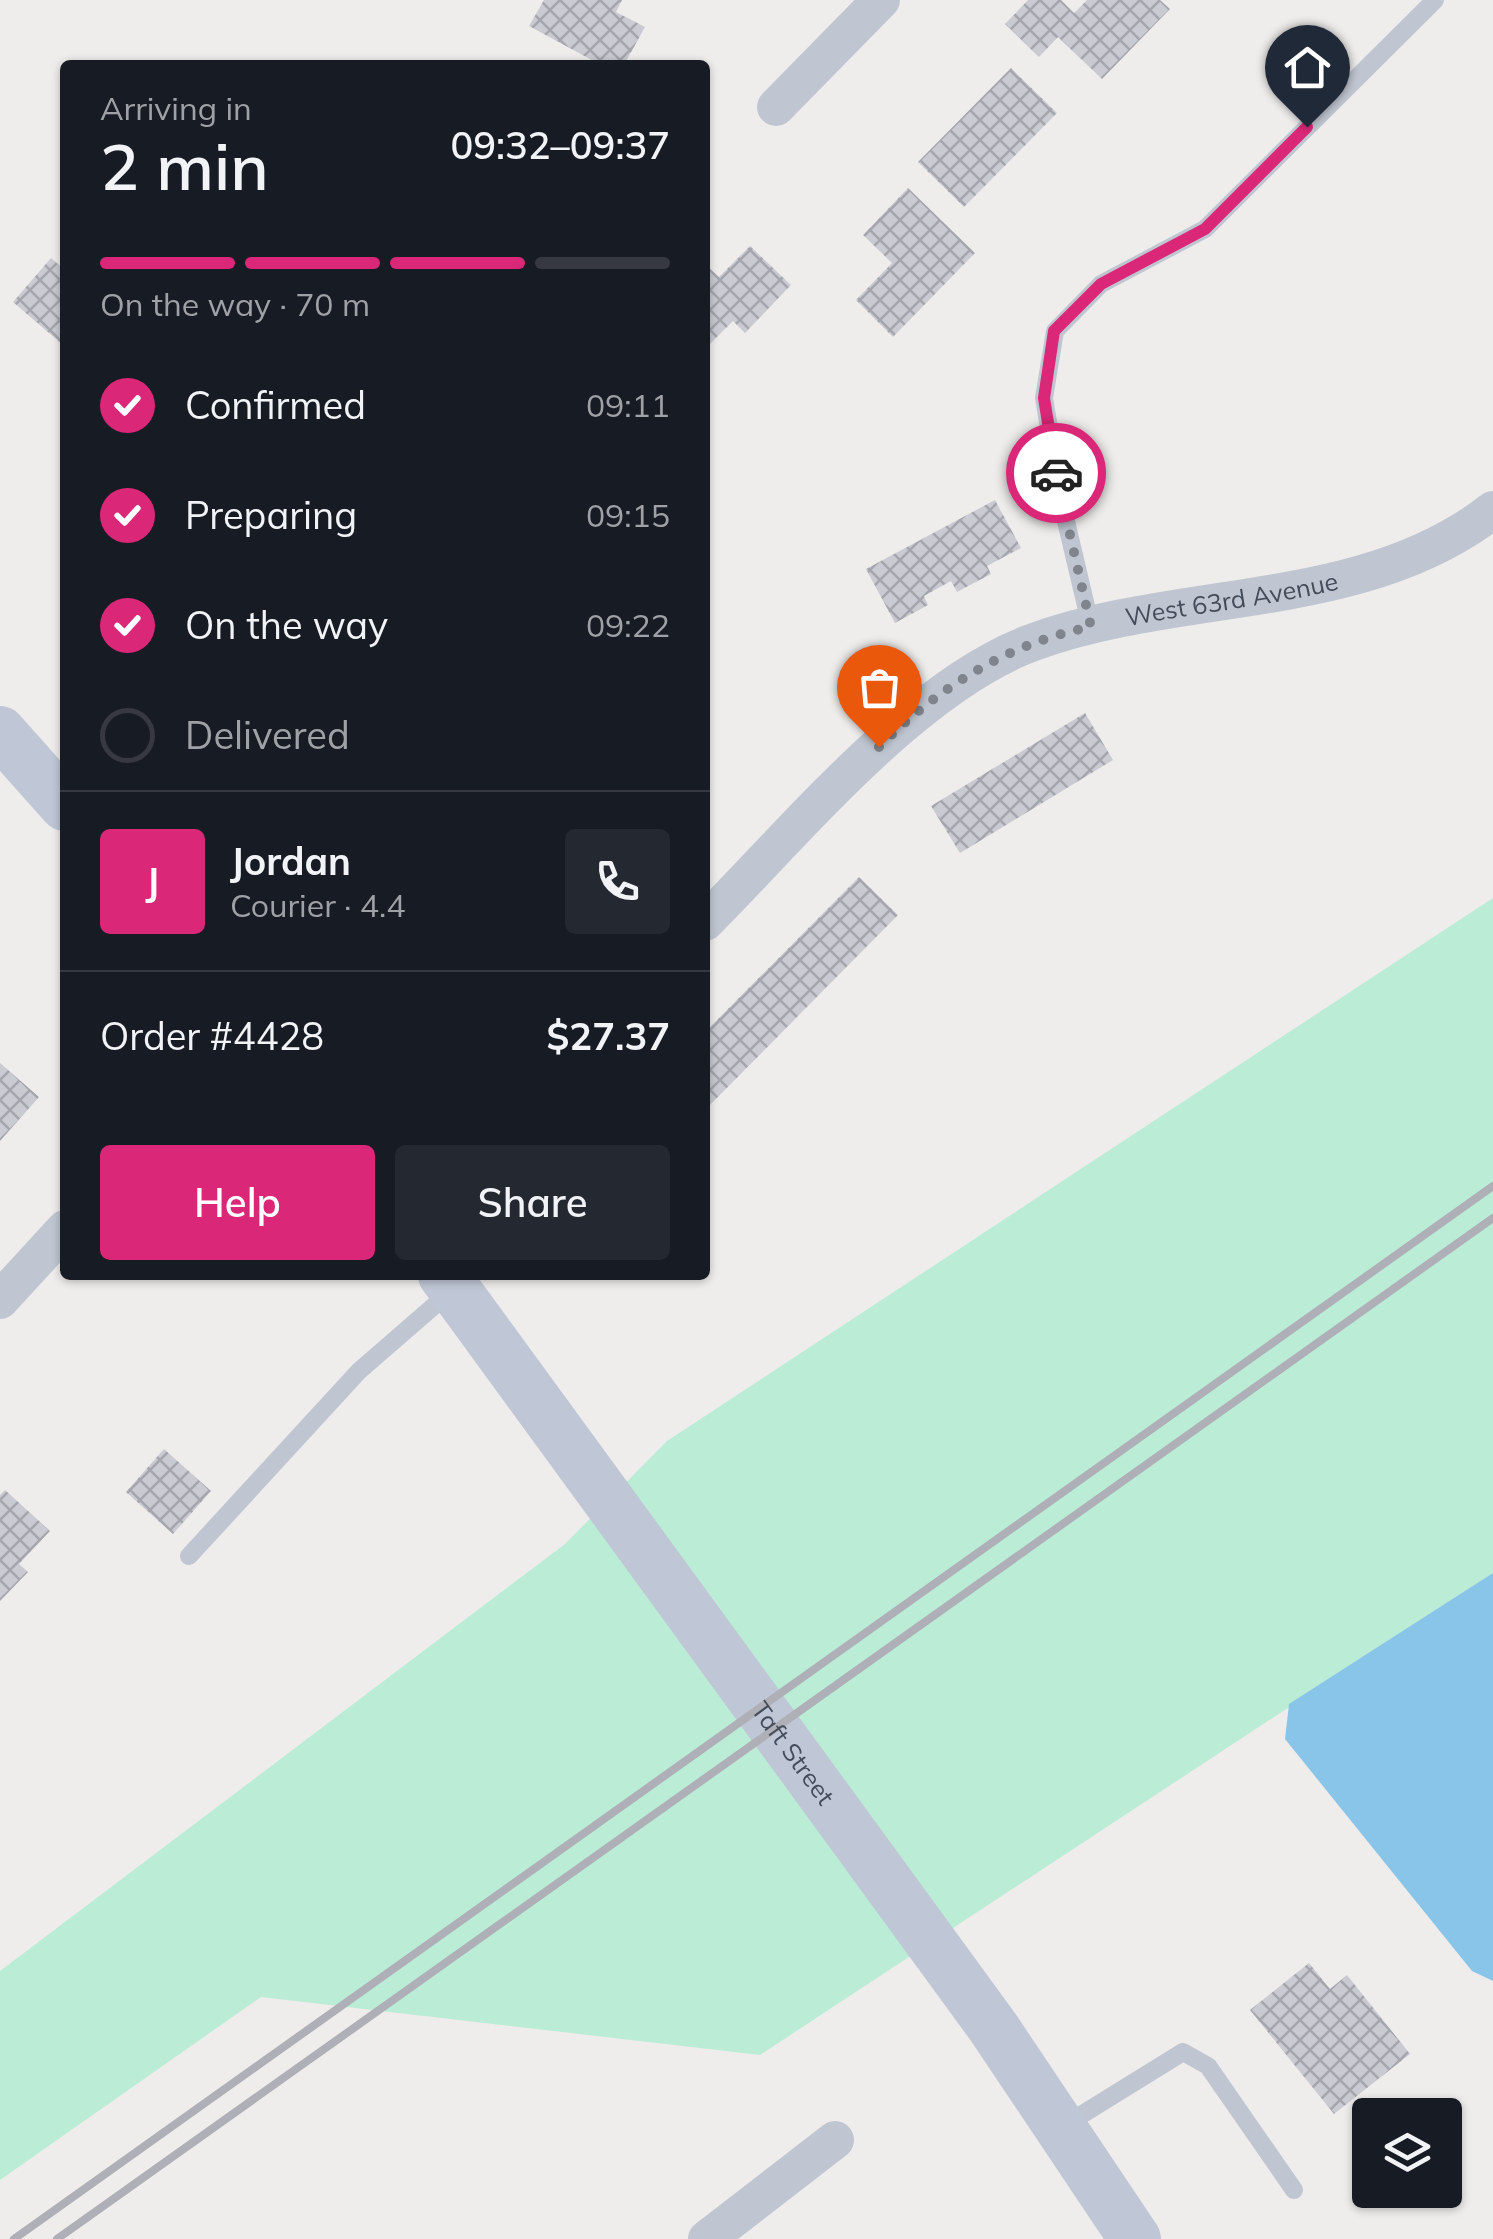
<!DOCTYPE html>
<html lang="en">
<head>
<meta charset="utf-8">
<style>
	body { margin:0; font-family:Mulish,sans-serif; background:#242831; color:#f1f3f6; height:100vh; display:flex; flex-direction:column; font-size:38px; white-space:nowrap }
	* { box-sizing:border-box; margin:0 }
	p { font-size:32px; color:#9ea1a6 }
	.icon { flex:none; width:55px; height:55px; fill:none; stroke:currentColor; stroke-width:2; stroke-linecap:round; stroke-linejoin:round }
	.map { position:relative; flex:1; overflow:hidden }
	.sheet { position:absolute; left:60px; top:60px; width:650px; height:1220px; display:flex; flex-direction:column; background:#171b24; border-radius:10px; box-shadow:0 2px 8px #0004 }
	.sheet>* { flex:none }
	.tools { position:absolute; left:1352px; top:2098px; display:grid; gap:20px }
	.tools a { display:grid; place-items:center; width:110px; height:110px; border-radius:10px; background:#171b24; box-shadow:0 2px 8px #0004; font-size:50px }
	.pin { position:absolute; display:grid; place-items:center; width:85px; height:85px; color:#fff; margin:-102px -42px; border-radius:50% 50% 50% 0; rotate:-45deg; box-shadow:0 0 10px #0007 }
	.pin .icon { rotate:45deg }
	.courier { position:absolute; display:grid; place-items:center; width:100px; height:100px; margin:-50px; border:8px solid #db2777; border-radius:50%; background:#fff; color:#222; box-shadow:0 2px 12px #0007 }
	.overview em { font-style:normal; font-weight:600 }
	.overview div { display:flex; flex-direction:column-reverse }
	.overview { display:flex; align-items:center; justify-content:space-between; height:170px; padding:0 40px }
	h1 { font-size:65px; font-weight:600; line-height:75px }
	.bar { display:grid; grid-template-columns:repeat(4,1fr); gap:15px 10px; align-content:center; height:120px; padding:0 40px }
	.bar i { height:12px; border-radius:8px; background:#363941 }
	.bar .active { background:#db2777 }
	.bar p { grid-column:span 4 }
	.line { display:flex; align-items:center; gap:25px; padding:0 40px; border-top:2px solid #363941 }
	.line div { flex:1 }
	.round { display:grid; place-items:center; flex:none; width:105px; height:105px; border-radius:10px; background:#242831 }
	ol { padding:0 40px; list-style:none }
	li { display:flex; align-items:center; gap:30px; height:110px }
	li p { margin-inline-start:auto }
	li .icon { padding:10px; border-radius:50%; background:#db2777; color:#fff; stroke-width:4 }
	li:last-child { color:#9ea1a6 }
	li i { width:55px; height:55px; border:5px solid #363941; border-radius:50% }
	.button { display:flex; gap:20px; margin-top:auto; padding:20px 40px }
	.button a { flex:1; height:115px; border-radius:10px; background:#db2777; color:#fff; font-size:40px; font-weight:600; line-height:115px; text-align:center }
	.button a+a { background:#242831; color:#f1f3f6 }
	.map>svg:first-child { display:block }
	.grass { fill:#bbecd6 }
	.water { fill:#89c5e8 }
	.building { fill:url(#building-cross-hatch) }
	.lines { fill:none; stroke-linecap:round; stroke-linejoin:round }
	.lane { stroke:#c0c6d1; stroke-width:18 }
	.street { stroke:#c0c6d1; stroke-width:38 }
	.secondary { stroke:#bfc6d5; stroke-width:52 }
	.rail { stroke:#afb0b7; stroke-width:8 }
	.done { stroke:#80848c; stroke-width:10; stroke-dasharray:0 18 }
	.route { stroke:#db2777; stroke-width:12 }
	.labels { text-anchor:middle; stroke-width:9; stroke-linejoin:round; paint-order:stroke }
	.street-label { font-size:25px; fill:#454c59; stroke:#fff }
</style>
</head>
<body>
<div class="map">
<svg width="1493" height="2239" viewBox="0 0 1493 2239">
	<defs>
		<pattern id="building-cross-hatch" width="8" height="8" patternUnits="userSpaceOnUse" patternTransform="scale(2.5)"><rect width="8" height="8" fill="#c9cad2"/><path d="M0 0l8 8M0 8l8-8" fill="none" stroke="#a5a6ad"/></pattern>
	</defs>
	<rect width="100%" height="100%" fill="#efedec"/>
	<!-- grass -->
	<path class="grass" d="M 1493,898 L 1493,1573 L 760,2055 L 261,1997 L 0,2180 L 0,1971 L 565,1544 L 667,1441 Z"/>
	<!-- water -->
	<path class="water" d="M 1493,1573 L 1493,1981 L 1472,1971 L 1285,1739 L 1289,1704 Z"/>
	<!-- building -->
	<path class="building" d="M 544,0 L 622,0 L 616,12 L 645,27 L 624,65 L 601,65 L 529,26 Z
		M 1028,0 L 1061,0 L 1074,13 L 1087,0 L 1160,0 L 1170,9 L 1102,79 L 1058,37 L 1039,57 L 1005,24 Z
		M 1011,68 L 1057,113 L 964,207 L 918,162 Z
		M 908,188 L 975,253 L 893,337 L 856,300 L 892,263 L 863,235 Z
		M 750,246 L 791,285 L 745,333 L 733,321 L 705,349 L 705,264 L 719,277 Z
		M 51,258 L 65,270 L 63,345 L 13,302 Z
		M 995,500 L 1021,548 L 987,566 L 991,574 L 957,592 L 951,581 L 924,596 L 928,605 L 895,623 L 866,569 Z
		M 1085,713 L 1113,760 L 960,853 L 931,806 Z
		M 859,877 L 898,915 L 705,1110 L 705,1032 Z
		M 0,1063 L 39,1097 L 0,1141 Z
		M 164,1449 L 211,1491 L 173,1534 L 126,1492 Z
		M 5,1490 L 50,1531 L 19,1564 L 28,1572 L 0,1601 L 0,1495 Z
		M 1309,1963 L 1330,1989 L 1347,1975 L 1410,2054 L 1334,2114 L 1250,2010 Z"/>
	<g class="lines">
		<!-- lane -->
		<path class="lane" d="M 1091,627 L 1061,500 L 1044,398 L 1055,331 L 1101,284 L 1205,229 L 1435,0
			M 189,1556 L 359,1371 L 450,1292
			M 1065,2125 L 1183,2052 L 1208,2066 L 1294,2190"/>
		<!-- street -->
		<g class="street">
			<path d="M 776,107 L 881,0"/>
			<path id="s1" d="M 705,922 C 794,833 913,687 1031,643 C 1179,588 1363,612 1493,510"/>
			<path d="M 0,1300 L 65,1229"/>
			<path d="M 707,2239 L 835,2140"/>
		</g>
		<!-- secondary -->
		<g class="secondary">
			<path d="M 0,732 L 65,805"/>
			<path id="s2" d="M 444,1275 L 993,2027 L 1135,2239"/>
		</g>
		<!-- rail -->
		<path class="rail" d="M 14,2239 L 1493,1186
			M 57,2239 L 1493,1218"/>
	</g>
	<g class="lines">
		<!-- done -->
		<path class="done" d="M 879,747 C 938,688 1008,643 1091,627 L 1056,473"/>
		<!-- route -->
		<path class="route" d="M 1056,473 L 1044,398 L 1054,331 L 1101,284 L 1205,229 L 1307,127"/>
	</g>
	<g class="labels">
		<!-- street labels -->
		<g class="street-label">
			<text dy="9" stroke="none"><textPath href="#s1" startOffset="638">West 63rd Avenue</textPath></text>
			<text dy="9" stroke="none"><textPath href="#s2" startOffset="592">Taft Street</textPath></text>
		</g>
	</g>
</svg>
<div class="tools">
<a><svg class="icon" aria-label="layers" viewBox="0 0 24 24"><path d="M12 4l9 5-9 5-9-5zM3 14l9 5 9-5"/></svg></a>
</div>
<div class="pin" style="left:879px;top:747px;background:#ea580c"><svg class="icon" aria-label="bag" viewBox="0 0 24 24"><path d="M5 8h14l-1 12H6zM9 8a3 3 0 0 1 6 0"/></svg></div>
<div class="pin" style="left:1307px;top:127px;background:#1f2937"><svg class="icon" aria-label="home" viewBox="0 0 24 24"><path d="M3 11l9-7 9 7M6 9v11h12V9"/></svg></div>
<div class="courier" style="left:1056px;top:473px"><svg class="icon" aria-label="car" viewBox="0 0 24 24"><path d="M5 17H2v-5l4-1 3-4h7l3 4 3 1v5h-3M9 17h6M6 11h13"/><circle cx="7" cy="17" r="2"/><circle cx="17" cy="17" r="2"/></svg></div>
<section class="sheet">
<div class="overview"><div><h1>2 min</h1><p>Arriving in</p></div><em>09:32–09:37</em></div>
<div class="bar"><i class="active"></i><i class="active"></i><i class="active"></i><i></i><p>On the way · 70 m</p></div>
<ol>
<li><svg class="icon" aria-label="check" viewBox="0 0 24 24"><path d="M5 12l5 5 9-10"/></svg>Confirmed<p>09:11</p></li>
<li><svg class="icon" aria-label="check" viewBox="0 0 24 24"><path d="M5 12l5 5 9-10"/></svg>Preparing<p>09:15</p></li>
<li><svg class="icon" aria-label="check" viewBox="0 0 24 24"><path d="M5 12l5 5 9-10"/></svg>On the way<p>09:22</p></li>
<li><i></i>Delivered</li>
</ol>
<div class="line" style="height:180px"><b class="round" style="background:#db2777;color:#fff">J</b><div><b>Jordan</b><p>Courier · 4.4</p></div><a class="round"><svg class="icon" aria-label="phone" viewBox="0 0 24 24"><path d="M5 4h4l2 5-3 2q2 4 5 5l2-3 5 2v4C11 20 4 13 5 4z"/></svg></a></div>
<div class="line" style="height:130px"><div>Order #4428</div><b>$27.37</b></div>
<div class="button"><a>Help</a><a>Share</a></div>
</section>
</div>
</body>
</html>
